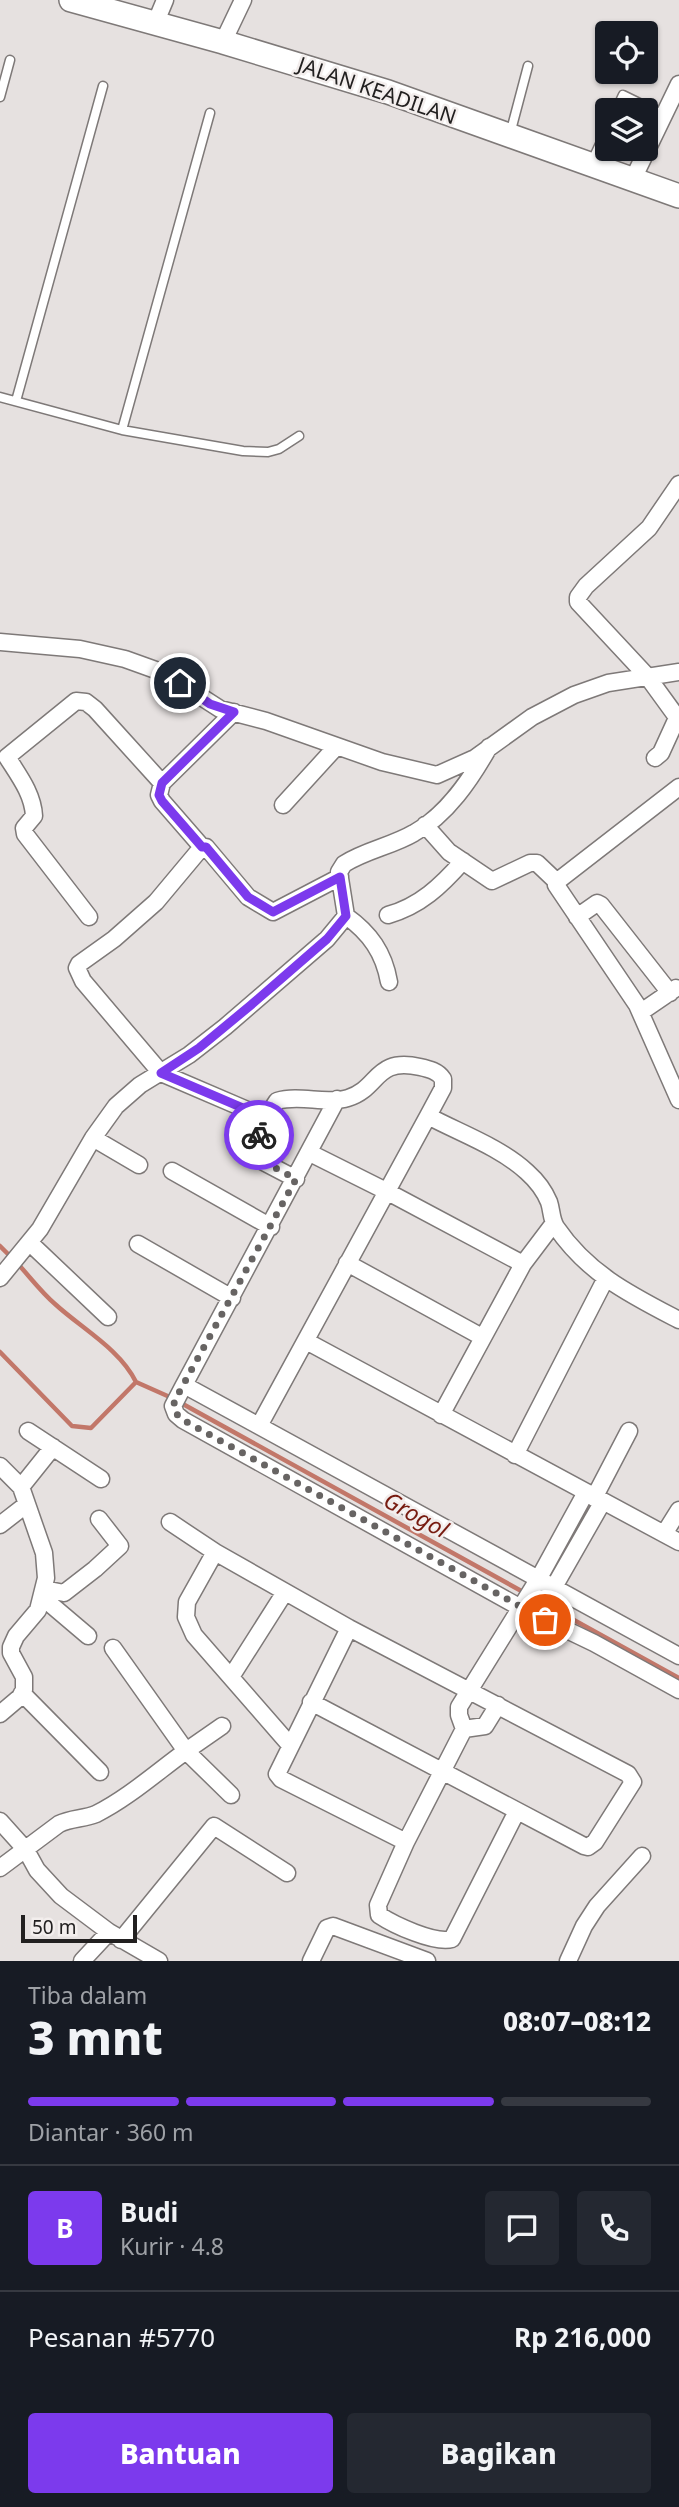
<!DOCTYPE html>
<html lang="id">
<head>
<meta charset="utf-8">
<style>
	body { margin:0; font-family:"Noto Sans",sans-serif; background:#242831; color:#f1f3f6; height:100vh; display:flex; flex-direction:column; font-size:26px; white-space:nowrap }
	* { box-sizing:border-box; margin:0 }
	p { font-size:23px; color:#9ea1a6 }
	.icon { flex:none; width:38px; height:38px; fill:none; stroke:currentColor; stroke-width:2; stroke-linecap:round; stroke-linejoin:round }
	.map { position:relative; height:1961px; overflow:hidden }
	.panel { display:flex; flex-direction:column; background:#171b24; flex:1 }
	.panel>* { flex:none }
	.fabs { position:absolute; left:595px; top:21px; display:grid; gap:14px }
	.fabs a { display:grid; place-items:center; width:63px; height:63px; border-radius:7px; background:#171b24; box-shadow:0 2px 5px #0004; font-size:35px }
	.scale { position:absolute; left:21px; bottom:18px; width:116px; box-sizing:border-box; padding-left:7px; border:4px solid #222020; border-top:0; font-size:19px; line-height:24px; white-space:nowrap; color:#222020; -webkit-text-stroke:5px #f3eeed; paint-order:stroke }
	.pin { position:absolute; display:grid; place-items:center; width:60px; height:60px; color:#fff; margin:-30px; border:4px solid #fff; border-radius:50%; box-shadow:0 2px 7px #0007 }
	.courier { position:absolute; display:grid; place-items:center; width:70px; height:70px; margin:-35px; border:5px solid #7c3aed; border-radius:50%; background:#fff; color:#222; box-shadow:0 2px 9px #0007 }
	.summary em { font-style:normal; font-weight:800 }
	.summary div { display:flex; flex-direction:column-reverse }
	.summary { display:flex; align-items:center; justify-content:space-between; height:119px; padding:0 28px }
	h1 { font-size:46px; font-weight:800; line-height:52px }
	.bar { display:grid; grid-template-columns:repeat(4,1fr); gap:10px 7px; align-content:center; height:84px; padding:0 28px }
	.bar i { height:9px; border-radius:5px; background:#363941 }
	.bar .current { background:#7c3aed }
	.bar p { grid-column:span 4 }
	.line { display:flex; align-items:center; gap:18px; padding:0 28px; border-top:2px solid #363941 }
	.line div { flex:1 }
	.round { display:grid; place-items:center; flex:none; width:74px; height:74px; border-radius:7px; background:#242831 }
	.action { display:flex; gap:14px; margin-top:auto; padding:14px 28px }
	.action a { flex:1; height:80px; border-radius:7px; background:#7c3aed; color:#fff; font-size:28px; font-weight:800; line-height:80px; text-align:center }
	.action a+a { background:#242831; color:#f1f3f6 }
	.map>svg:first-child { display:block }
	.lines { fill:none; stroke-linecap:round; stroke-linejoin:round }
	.stream { stroke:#c27769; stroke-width:4.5 }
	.service-casing { stroke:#7e7978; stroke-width:11 }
	.minor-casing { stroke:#7e7978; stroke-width:19 }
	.secondary-casing { stroke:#7e7978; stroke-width:26 }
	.service { stroke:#fff; stroke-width:8 }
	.minor { stroke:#fff; stroke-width:16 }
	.secondary { stroke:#fff; stroke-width:23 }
	.done { stroke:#676463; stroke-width:7; stroke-dasharray:0 12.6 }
	.route { stroke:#7c3aed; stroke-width:9 }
	.labels { text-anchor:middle; stroke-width:5; stroke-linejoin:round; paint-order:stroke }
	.street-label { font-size:21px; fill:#222020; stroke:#f3eeed }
	.water-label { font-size:23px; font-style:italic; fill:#771b10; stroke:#f3eeed }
</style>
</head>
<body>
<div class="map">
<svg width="679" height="1961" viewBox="0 0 679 1961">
	<rect width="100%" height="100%" fill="#e6e1e0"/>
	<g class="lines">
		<!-- stream -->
		<path class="stream" d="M 0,1246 L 12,1258
			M 18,1264 C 30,1277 41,1292 55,1304 C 81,1328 120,1349 136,1382
			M 0,1352 L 72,1426 L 91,1428 L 136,1382 L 172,1398 L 679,1678"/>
		<defs>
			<path id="service" d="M 0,97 L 10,60
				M 616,110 L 623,95 L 664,115
				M 510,134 L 528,66
				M 592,161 L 607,129
				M 0,397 L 122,430 L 243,451 L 268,452 L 279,449 L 299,436
				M 16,401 L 103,86
				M 122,430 L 210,113"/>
			<path id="minor" d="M 155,24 L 165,0
				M 223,42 L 243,0
				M 633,179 L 679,84
				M 679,484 L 649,528 L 586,586 L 578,597 L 578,602 L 647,676 L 679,720
				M 0,642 L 80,649 L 125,659 L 164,673 L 220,709 L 266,721 L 382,762 L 437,775 L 475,758 L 532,717 L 574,695 L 608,683 L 679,672
				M 655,758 L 661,753 L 677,718
				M 679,787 L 559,880 L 556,885 L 637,1005 L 679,1100
				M 283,805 L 336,747
				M 425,825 L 449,852 L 492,881 L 530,863 L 537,863 L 557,882
				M 202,847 L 162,801 L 159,795 L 162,783 L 234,712
				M 388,915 C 420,906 441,886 463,861
				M 346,916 C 370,933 384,953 389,982
				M 89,917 L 25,834 L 24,828 L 34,816 C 33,794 19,776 7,757 L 76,701 L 86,702 L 95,709 L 162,783
				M 577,917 L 597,903 L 601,905 L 670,993
				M 641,1012 L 676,988
				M 428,1116 C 460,1133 500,1147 527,1172 C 536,1180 544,1190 549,1202 C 552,1211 551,1219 556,1227 C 588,1274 631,1295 679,1320
				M 266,1118 L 161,1073 L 83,981 L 77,968 L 79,964 L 114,939 L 156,902 L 202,847 L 206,847 L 248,897 L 273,912 L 340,877
				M 93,1138 L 139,1165
				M 310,1153 L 386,1191 L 523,1264
				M 172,1171 L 271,1227
				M 296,1179 L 254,1157 L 251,1153 L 266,1118 L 277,1101 C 300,1094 326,1105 348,1098 C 380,1088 374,1057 420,1067 C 429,1069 438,1071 443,1079 L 443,1088 L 428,1116 L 259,1426 L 679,1656
				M 30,1243 L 108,1317
				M 138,1244 L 232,1298
				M 347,1263 L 482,1337
				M 0,1278 L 40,1229 L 93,1138 L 116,1106 L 140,1085 L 189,1055 L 225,1027 L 327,939 L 346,916 L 339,872 L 344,864 C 366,850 392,846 414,833 C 447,815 471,779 489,747
				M 306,1341 L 679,1542
				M 184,1385 L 337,1099
				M 441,1415 L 523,1264 L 554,1223
				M 259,1426 L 184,1385 L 173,1406 L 176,1414 L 183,1420 L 521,1608 L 594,1643 L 679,1690
				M 28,1431 L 101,1479
				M 515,1455 L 606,1278
				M 0,1466 L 21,1487 L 44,1553 L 46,1578 L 38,1610 L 16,1636 L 11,1647 L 11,1653 L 24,1677 L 24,1690 L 20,1697 L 0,1714
				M 21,1487 L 53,1447
				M 594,1498 L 629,1431
				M 170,1522 L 215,1552
				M 0,1525 L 27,1504
				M 664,1534 L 679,1510
				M 554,1587 L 602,1503
				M 44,1589 L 64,1593 L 95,1569 L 120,1546 L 99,1519
				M 42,1597 L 88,1636
				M 349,1628 L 277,1774 L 281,1779 L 406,1842
				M 113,1648 L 186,1751 L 222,1726
				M 231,1677 L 285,1592
				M 22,1693 L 100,1772
				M 498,1705 L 485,1726 L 464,1729 L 406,1842 L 378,1905 L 379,1915 C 394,1925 435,1944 452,1939 L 517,1811
				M 464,1729 L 459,1715 L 459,1707 L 539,1578 L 585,1494
				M 289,1744 L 194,1635 L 186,1617 L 187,1602 L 215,1552 L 349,1628 L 628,1774 L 633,1782 L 595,1842 L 588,1847 L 584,1846 L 311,1702
				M 0,1821 L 26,1850 L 37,1870 L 61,1896 L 109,1932 L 159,1961
				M 0,1868 L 59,1824 C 71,1818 84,1819 96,1814 C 128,1798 157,1772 186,1751 L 231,1795
				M 121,1940 L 214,1826 L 287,1873
				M 82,1961 L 109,1932
				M 311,1961 L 327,1928 L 333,1926 L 427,1961
				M 568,1961 L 584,1926 L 597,1906 L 642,1856"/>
			<path id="secondary" d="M 71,0 L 223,42 L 388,92 L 679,196"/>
		</defs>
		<!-- service casing -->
		<use href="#service" class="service-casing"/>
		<!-- minor casing -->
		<use href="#minor" class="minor-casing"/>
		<!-- secondary casing -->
		<use href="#secondary" class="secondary-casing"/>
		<!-- service -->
		<use href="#service" class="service"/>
		<!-- minor -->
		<use href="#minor" class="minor"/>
		<!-- secondary -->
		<use href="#secondary" class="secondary"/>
	</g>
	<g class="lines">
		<!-- done -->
		<path class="done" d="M 259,1135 L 251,1155 L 296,1179 L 176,1398 C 171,1409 175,1413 183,1420 L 545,1620"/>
		<!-- route -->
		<path class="route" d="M 180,683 L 210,704 L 234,712 L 162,783 L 159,795 L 162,801 L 202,847 L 206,847 L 248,897 L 273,912 L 340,877 L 346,916 L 327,939 L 251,1005 L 199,1048 L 161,1073 L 266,1118 L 259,1135"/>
	</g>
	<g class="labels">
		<!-- street labels -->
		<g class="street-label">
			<text transform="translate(377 91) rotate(19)" y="7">JALAN KEADILAN</text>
		</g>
		<!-- water labels -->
		<g class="water-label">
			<text transform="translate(416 1515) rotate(29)" y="8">Grogol</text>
		</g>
	</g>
</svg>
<div class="fabs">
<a><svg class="icon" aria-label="locate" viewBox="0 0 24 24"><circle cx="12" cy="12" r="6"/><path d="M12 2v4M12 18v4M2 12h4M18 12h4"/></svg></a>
<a><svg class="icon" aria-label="layers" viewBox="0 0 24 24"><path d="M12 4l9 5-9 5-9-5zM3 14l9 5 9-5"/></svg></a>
</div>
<div class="scale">50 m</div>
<div class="pin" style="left:545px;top:1620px;background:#ea580c"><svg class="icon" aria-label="bag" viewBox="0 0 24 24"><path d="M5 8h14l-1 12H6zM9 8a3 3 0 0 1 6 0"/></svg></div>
<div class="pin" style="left:180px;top:683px;background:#1f2937"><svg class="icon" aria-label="home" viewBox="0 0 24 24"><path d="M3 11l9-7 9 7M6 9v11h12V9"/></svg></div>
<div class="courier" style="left:259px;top:1135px"><svg class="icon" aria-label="bike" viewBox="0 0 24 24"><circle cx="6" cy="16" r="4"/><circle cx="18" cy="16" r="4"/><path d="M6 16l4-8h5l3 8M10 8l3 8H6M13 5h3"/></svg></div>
</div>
<section class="panel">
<div class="summary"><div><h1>3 mnt</h1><p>Tiba dalam</p></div><em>08:07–08:12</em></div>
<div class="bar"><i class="current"></i><i class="current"></i><i class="current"></i><i></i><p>Diantar · 360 m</p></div>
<div class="line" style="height:126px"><b class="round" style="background:#7c3aed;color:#fff">B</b><div><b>Budi</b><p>Kurir · 4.8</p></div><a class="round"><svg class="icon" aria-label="chat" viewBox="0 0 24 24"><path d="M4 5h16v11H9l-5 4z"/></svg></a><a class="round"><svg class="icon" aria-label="phone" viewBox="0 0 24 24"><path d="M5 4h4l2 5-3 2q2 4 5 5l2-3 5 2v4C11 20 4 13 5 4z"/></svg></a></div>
<div class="line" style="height:91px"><div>Pesanan #5770</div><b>Rp 216,000</b></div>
<div class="action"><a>Bantuan</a><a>Bagikan</a></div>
</section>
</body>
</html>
